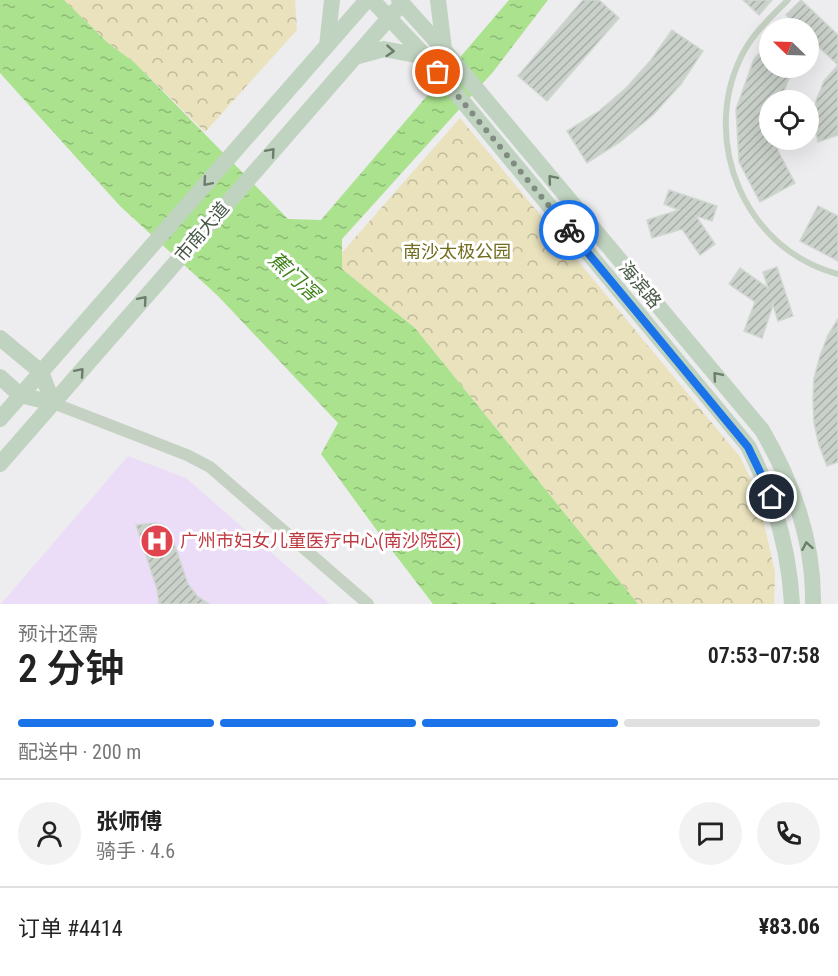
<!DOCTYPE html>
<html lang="zh">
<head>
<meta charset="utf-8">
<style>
	body { margin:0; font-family:"Roboto Condensed","Noto Sans SC",sans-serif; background:#f2f2f2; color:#222; height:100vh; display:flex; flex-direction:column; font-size:22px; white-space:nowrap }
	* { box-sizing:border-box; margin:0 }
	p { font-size:20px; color:#767676 }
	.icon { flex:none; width:33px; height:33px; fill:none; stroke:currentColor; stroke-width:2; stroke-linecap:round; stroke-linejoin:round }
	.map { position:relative; height:604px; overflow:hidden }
	.drawer { display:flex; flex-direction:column; background:#fff; flex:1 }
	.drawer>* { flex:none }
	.needle { width:39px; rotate:293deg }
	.fabs { position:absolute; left:759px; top:18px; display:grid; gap:12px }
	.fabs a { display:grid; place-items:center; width:60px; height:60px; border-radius:50%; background:#fff; box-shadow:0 6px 24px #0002; font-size:30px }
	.pin { position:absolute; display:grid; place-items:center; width:51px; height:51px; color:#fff; margin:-26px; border:3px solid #fff; border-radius:50%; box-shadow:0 2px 6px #0007 }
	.courier { position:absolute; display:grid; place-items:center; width:60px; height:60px; margin:-30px; border:4px solid #1a73e8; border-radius:50%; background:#fff; color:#222; box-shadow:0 2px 8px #0007 }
	.overview em { font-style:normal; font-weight:600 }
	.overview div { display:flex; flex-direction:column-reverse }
	.overview { display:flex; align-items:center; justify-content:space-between; height:102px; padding:0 18px }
	h1 { font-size:39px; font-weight:600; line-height:45px }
	.bar { display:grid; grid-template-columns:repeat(4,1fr); gap:9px 6px; align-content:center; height:72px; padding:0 18px }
	.bar i { height:8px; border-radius:4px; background:#e0e0e0 }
	.bar .on { background:#1a73e8 }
	.bar p { grid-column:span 4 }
	.line { display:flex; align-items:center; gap:15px; padding:0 18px; border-top:2px solid #e0e0e0 }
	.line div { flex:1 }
	.round { display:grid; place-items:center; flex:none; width:63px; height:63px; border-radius:32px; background:#f2f2f2 }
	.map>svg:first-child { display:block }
	.medical { fill:#ebddf7 }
	.park { fill:url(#park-crowns) }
	.water { fill:url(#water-ripples) }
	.building { fill:url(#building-hatch); stroke:#d0d7d1; stroke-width:1.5 }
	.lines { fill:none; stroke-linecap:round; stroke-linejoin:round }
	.lane { stroke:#c5d2c3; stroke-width:6 }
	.street { stroke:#c5d2c3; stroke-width:12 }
	.secondary { stroke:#c0d3c0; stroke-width:16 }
	.oneway { stroke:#6b7c6b }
	.done { stroke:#818b81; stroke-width:6; stroke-dasharray:0 10.8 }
	.route { stroke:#1a73e8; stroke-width:8 }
	.labels { text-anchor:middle; stroke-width:6; stroke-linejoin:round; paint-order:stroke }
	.street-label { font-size:18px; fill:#475746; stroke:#fff }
	.park-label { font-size:18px; fill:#716c1f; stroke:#fff }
	.health-label { font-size:18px; fill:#be3a42; stroke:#fff; text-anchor:start }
	.water-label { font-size:20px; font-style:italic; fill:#3d8318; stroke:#fff }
</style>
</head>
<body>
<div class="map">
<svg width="838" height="604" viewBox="0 0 838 604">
	<defs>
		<pattern id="park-crowns" width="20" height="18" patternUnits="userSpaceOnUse" patternTransform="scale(1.5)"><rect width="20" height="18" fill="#e9e2bd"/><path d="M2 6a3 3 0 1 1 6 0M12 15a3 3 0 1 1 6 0" fill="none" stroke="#bfba9b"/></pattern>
		<pattern id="water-ripples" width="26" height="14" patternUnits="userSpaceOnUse" patternTransform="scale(1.5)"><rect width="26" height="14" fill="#abe28e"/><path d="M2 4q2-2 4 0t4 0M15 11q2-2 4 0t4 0" fill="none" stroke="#8dba76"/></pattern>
		<pattern id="building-hatch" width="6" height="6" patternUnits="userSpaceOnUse" patternTransform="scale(1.5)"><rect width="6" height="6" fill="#cad0ca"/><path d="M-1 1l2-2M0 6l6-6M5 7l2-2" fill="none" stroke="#a6aca6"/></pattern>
	</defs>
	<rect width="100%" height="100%" fill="#edecee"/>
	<!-- medical -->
	<path class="medical" d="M 128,456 L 186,478 L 330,604 L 1,604 Z"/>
	<!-- park -->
	<path class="park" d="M 64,0 L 295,0 L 297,30 L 205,132 L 135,63 L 107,42 Z
		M 460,118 L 740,457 L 757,492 L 775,572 L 774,604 L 638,604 L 415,328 L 342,269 L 339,256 Z"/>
	<!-- water -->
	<path class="water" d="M 0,0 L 64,0 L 107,42 L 135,63 L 288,219 L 321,220 L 509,0 L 548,0 L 493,72 L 342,239 L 342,269 L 415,328 L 638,604 L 433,604 L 384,540 L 321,454 L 338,423 L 218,296 L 120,206 L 0,73 Z"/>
	<!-- building -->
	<path class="building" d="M 583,0 L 599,0 L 619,18 L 547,101 L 518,76 Z
		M 743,0 L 772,0 L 759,15 Z
		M 801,0 L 838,35 L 838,135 L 818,142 L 814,122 L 816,101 L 824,81 L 838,65 L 808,37 L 808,28 L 800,28 L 786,15 Z
		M 672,30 L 703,51 L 681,84 L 653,115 L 620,142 L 587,163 L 567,131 L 598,112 L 626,88 L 651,60 Z
		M 770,42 L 770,68 L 799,68 L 788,80 L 781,100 L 770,100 L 770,140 L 777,140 L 778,151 L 795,183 L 760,202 L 739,162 L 736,109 L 754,59 Z
		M 669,190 L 717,206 L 712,221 L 696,216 L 715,244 L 700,255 L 682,229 L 652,238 L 647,220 L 679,210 L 664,204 Z
		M 818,206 L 838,216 L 838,261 L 800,241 Z
		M 777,267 L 793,316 L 778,321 L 773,305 L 762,338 L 744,331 L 755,302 L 729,284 L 740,268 L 768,288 L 763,272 Z
		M 838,319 L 838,462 L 827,466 L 819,445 L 814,423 L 813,400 L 814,378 L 820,356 L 828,335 Z
		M 155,523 L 164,525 L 170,532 L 188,584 L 197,596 L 209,604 L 159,604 L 157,589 L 136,525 Z"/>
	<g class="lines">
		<!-- lane -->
		<path class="lane" d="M 788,0 C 770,18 752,34 741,57 C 700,142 745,250 838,274"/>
		<!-- street -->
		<path class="street" d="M 53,403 L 187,455 L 210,467 L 368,604"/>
		<!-- secondary -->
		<path class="secondary" d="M 372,0 L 426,57 L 748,446 C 774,497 789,547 792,604
			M 399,0 L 444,50 L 762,430 C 793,483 814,542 813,604
			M 438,0 L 444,49
			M 327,46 L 332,0
			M 355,57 L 384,49 L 426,57
			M 0,338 L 41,372 L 53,403
			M 0,377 L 20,395 L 53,403
			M 0,419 L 367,0
			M 0,464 L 396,10"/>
	</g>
	<!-- one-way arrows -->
	<defs><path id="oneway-chevron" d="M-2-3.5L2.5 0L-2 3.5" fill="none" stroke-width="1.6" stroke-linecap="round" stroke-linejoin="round" transform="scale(1.5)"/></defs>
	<g class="oneway">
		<use href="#oneway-chevron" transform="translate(390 51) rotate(4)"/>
		<use href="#oneway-chevron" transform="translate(271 152) rotate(-49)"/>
		<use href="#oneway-chevron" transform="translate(552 179) rotate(-130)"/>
		<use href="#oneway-chevron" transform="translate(207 182) rotate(131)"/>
		<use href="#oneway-chevron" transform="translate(143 300) rotate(-49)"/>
		<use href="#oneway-chevron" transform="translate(80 372) rotate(-49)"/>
		<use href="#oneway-chevron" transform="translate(717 376) rotate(-130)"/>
		<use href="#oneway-chevron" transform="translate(807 546) rotate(-100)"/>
	</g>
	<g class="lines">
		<!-- done -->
		<path class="done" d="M 438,72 L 569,230"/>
		<!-- route -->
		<path class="route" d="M 569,230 L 748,447 L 772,497"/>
	</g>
	<!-- icons -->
	<defs>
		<symbol id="hospital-disc" viewBox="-11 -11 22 22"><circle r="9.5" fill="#e0444e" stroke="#fff"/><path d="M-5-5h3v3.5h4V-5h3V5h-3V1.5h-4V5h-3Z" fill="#fff"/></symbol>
	</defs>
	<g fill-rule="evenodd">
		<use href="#hospital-disc" x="138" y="522" width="38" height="38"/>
	</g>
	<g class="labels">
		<!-- street labels -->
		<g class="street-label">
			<text transform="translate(202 232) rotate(-49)" y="6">市南大道</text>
			<text transform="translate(640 285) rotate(50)" y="6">海滨路</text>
		</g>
		<!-- park labels -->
		<g class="park-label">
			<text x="457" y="258">南沙太极公园</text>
		</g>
		<!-- health labels -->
		<g class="health-label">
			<text x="180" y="547">广州市妇女儿童医疗中心(南沙院区)</text>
		</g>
		<!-- water labels -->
		<g class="water-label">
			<text transform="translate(294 276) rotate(43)" y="7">蕉门滘</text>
		</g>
	</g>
</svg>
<div class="fabs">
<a><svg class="needle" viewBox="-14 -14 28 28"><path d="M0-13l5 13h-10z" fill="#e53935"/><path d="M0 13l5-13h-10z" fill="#767676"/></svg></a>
<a><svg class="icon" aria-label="locate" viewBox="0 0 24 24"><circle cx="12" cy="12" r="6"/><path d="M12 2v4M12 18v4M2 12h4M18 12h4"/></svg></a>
</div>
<div class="pin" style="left:438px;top:72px;background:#ea580c"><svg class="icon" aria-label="bag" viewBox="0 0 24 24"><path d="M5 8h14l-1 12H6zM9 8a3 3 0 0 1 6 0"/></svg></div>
<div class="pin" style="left:772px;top:497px;background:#1f2937"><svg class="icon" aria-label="home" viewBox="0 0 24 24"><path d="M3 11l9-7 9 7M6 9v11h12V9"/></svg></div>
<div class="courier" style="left:569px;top:230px"><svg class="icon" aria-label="bike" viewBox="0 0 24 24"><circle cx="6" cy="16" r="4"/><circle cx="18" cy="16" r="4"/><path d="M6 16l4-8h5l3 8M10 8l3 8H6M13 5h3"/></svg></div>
</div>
<section class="drawer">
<div class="overview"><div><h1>2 分钟</h1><p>预计还需</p></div><em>07:53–07:58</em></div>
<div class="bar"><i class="on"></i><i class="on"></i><i class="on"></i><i></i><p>配送中 · 200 m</p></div>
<div class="line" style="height:108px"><a class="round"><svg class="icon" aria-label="person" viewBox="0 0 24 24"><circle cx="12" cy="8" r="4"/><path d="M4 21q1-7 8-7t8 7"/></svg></a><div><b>张师傅</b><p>骑手 · 4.6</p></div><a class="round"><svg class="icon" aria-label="chat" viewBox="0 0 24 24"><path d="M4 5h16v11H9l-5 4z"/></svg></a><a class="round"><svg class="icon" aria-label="phone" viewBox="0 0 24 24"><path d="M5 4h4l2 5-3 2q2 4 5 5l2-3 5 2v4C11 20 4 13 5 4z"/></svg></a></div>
<div class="line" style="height:78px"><div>订单 #4414</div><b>¥83.06</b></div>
</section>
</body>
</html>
